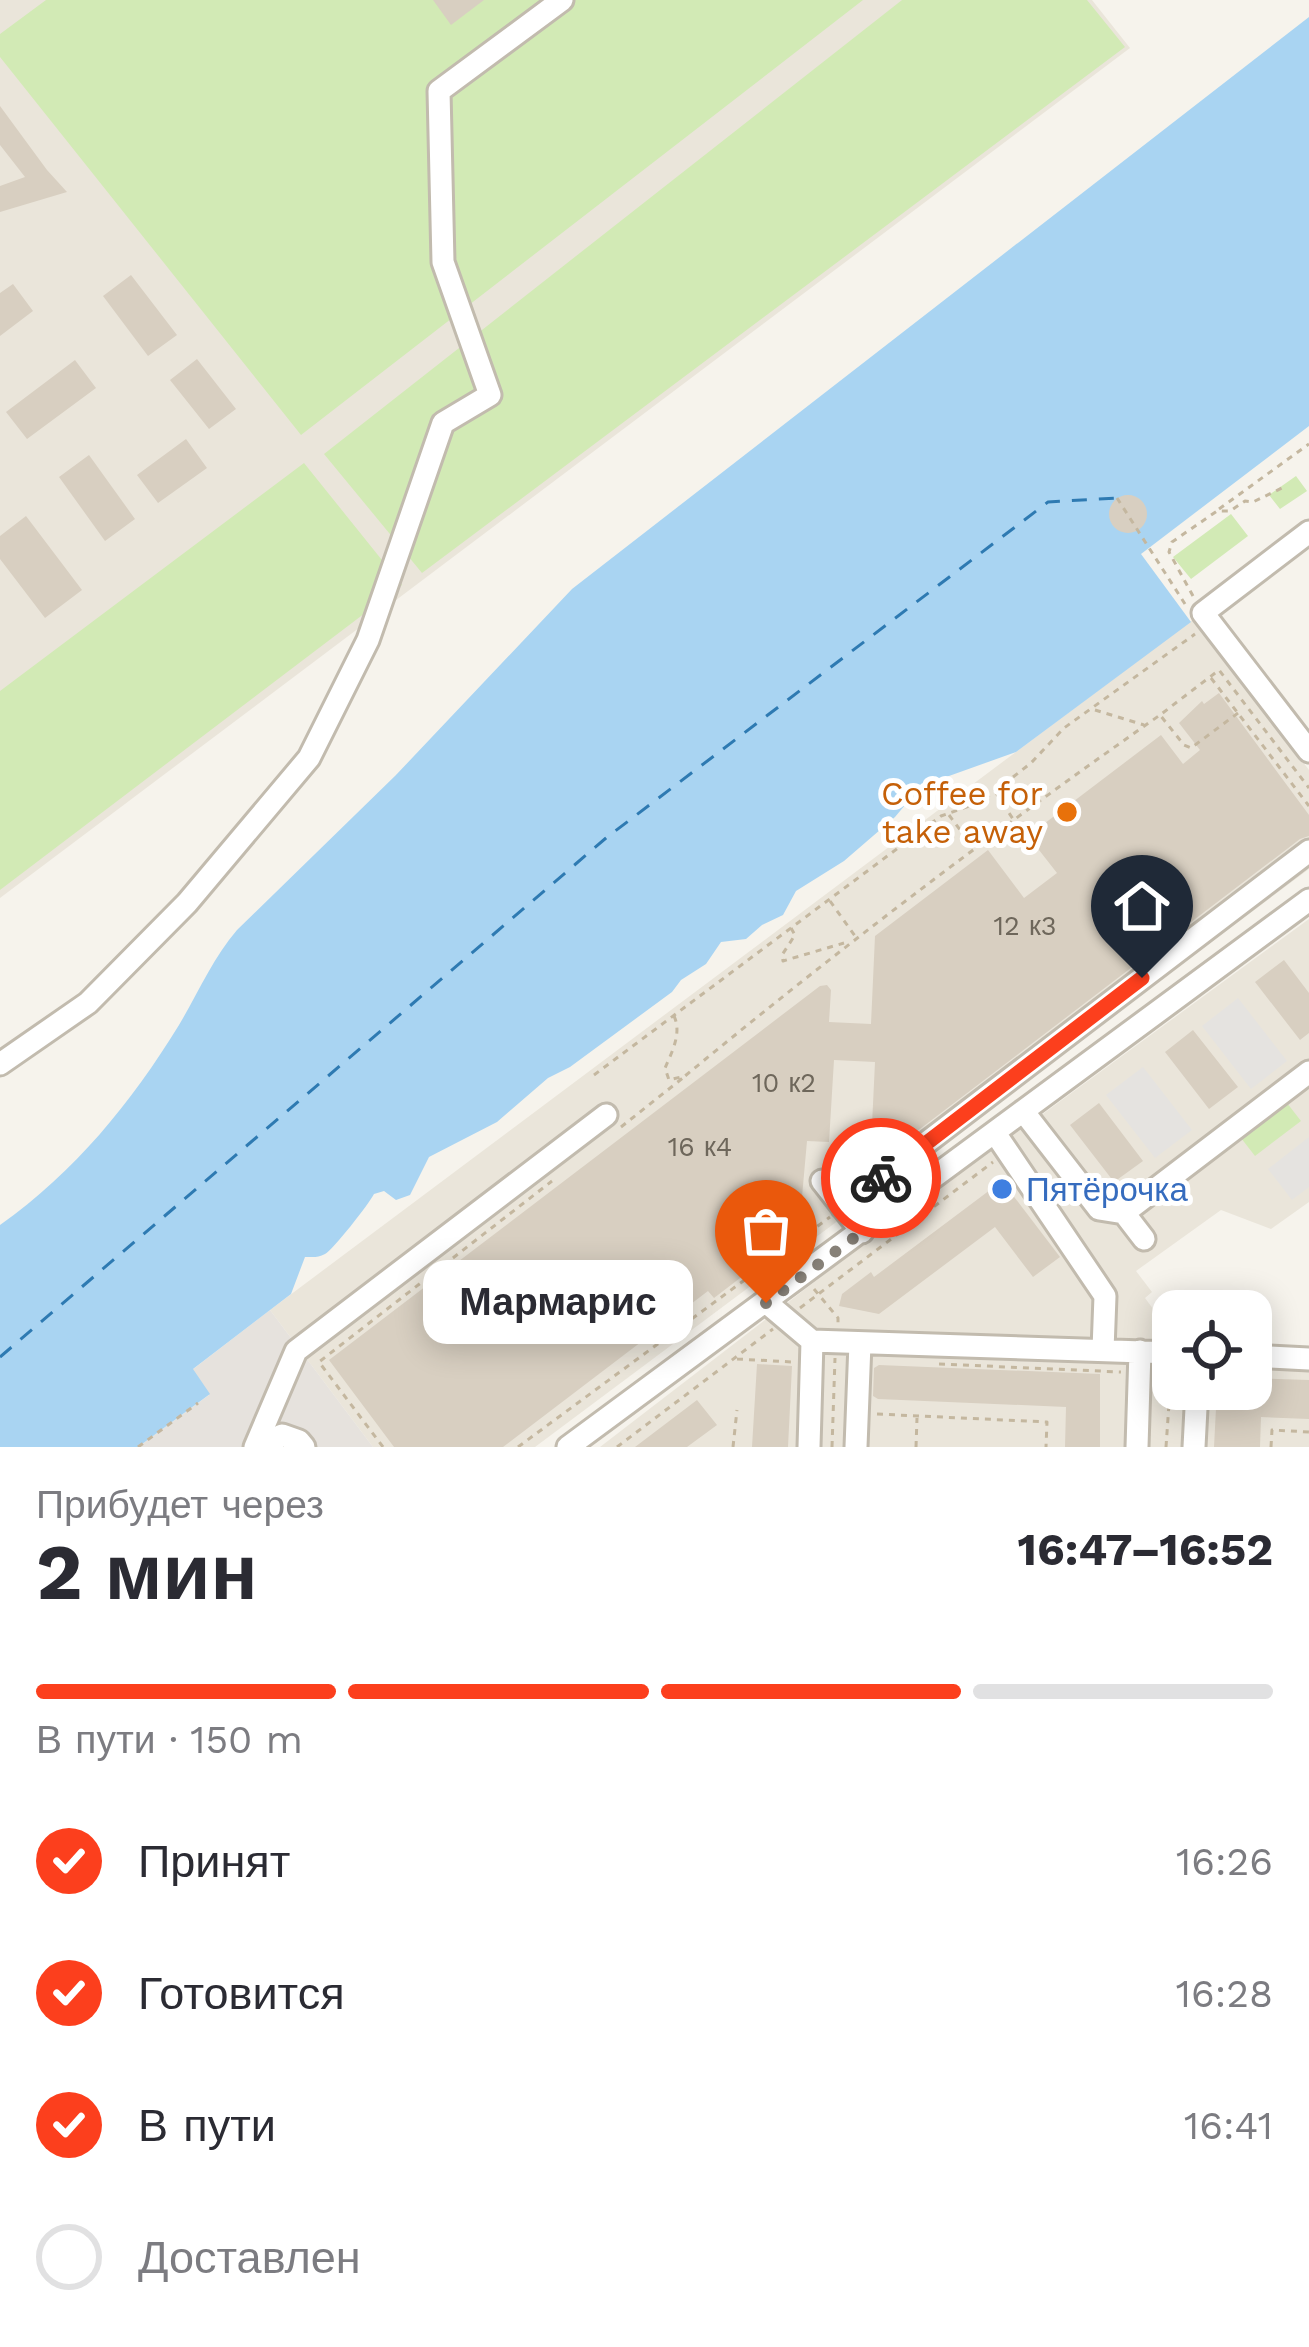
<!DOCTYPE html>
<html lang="ru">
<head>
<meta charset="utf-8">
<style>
	body { margin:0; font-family:"Work Sans",sans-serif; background:#f2f2f3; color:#2b2b33; height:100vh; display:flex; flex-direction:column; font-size:45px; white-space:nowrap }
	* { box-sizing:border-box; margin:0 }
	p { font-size:39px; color:#7c7c81 }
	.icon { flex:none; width:66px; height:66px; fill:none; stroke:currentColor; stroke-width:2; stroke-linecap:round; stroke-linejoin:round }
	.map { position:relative; height:1447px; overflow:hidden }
	.sheet { display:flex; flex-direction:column; background:#fff; flex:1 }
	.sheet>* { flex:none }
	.buttons { position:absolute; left:1152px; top:1290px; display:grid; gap:24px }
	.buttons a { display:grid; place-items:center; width:120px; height:120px; border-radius:24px; background:#fff; box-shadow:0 6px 30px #0003; font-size:60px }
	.pin { position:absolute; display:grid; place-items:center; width:102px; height:102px; color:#fff; margin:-123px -51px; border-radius:50% 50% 50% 0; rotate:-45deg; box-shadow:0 0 12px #0007 }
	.pin .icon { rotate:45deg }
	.courier { position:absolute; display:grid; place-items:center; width:120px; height:120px; margin:-60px; border:9px solid #fc3f1d; border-radius:50%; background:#fff; color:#222; box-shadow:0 3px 15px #0007 }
	.bubble { position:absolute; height:84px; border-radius:24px; background:#fff; box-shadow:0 6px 30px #0003; font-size:39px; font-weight:700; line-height:84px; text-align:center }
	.head em { font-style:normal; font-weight:700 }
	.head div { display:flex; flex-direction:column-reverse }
	.head { display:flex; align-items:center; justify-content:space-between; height:204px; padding:0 36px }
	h1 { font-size:78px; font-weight:700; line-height:90px }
	.bar { display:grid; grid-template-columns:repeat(4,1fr); gap:18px 12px; align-content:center; height:144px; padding:0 36px }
	.bar i { height:15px; border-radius:9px; background:#e1e1e2 }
	.bar .active { background:#fc3f1d }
	.bar p { grid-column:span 4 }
	ol { padding:0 36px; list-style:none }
	li { display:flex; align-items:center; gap:36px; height:132px }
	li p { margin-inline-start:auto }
	li .icon { padding:12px; border-radius:50%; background:#fc3f1d; color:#fff; stroke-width:4 }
	li:last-child { color:#7c7c81 }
	li i { width:66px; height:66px; border:6px solid #e1e1e2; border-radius:50% }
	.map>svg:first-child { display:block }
	.residential { fill:#eae5da }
	.industrial { fill:#e6e2dd }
	.green { fill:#d2eab5 }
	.parking { fill:#e5e3e0 }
	.water { fill:#a9d4f2 }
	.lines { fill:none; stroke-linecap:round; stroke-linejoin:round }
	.ferry { stroke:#2e7ab2; stroke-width:3; stroke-dasharray:15 12; stroke-linecap:butt }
	.building { fill:#d8cfc1 }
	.minor-casing { stroke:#c2bbae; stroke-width:27 }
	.path { stroke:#c4b79f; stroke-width:3; stroke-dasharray:6 6; stroke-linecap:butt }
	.minor { stroke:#fff; stroke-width:21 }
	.done { stroke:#878178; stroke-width:12; stroke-dasharray:0 21.6 }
	.route { stroke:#fc3f1d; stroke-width:15 }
	.food-dot { fill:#e8710a; stroke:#fff; stroke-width:4.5 }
	.shop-dot { fill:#3f7fe0; stroke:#fff; stroke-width:4.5 }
	.labels { text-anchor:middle; stroke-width:10; stroke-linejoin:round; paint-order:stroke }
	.number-label { font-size:27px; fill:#6e675b }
	.food-label { font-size:33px; fill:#c56008; stroke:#fff; text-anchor:end }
	.shop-label { font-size:33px; fill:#366cbe; stroke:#fff; text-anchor:start }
</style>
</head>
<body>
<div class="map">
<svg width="1309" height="1447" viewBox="0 0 1309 1447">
	<rect width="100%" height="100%" fill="#f6f3ec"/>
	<!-- residential -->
	<path class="residential" d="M 0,0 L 1092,0 L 1130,48 L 0,898 Z
		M 1195,618 L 1309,770 L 1309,869 L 535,1447 L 373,1447 L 270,1310 Z
		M 1309,919 L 1309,1202 L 1271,1229 L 1221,1210 L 1136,1271 L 1152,1292 L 1145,1298 L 1173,1336 L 1173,1389 L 1251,1389 L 1251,1344 L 1309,1347 L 1309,1447 L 600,1447 L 1021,1123 L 1025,1127 Z"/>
	<!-- industrial -->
	<path class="industrial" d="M 270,1310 L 373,1447 L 138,1447 L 209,1395 L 192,1370 Z"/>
	<!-- green -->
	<path class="green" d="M 46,0 L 863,0 L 301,435 L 0,57 L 0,34 Z
		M 902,0 L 1087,0 L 1125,47 L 422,573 L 324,454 Z
		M 304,463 L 402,585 L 0,890 L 0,691 Z
		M 1296,476 L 1307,491 L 1280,509 L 1269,495 Z
		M 1231,514 L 1248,536 L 1191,579 L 1173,557 Z
		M 1287,1103 L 1301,1121 L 1255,1156 L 1241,1138 Z"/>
	<!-- parking -->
	<path class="parking" d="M 1238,998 L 1287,1061 L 1251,1089 L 1202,1026 Z
		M 1143,1067 L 1192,1130 L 1155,1158 L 1106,1095 Z
		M 1309,1137 L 1309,1187 L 1292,1200 L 1268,1169 Z"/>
	<!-- water -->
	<path class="water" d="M 1309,17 L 1309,426 L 1141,554 L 1191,622 L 1016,752 L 921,786 L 895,817 L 844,861 L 796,891 L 783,915 L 762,925 L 746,939 L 721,942 L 706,964 L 681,980 L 672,992 L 570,1067 L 548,1078 L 497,1122 L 429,1157 L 410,1195 L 396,1200 L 384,1191 L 374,1194 C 369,1204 332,1251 325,1254 C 318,1258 313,1257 305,1257 L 291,1294 L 193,1369 L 210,1394 L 138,1447 L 0,1447 L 0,1225 C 75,1172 131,1103 179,1025 C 198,993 213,958 237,930 L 396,775 L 572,589 Z"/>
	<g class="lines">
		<!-- ferry -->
		<path class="ferry" d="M 0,1357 L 606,838 L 1048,502 L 1117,498"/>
	</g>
	<!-- building -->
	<path class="building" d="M 433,0 L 484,0 L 451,25 Z
		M 0,106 L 47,170 L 67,192 L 0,212 L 0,186 L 25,177 L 0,145 Z
		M 131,275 L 177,335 L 148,356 L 103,296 Z
		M 13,284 L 33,311 L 0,336 L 0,293 Z
		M 197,359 L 236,409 L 209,429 L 170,380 Z
		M 75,360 L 96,388 L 27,439 L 6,412 Z
		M 186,439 L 207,468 L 158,503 L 137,475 Z
		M 89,455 L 135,519 L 105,541 L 59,477 Z
		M1109 514a19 19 0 1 1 38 0a19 19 0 1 1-38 0Z
		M 26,516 L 82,590 L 45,618 L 0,559 L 0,536 Z
		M 1219,693 L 1309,815 L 1309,836 L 1300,839 L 895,1148 L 871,1146 L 875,1062 L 834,1060 L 829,1142 L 807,1141 L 800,1219 L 795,1236 L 714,1298 L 708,1291 L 503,1447 L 394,1447 L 329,1360 L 820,986 L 827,985 L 831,990 L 829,1022 L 871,1024 L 875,936 L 988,850 L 1024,898 L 1057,873 L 1028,836 L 1161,735 L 1183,764 L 1200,750 L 1179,723 L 1202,701 L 1204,704 Z
		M 1284,960 L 1309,993 L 1309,1033 L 1300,1040 L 1255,982 Z
		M 1193,1030 L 1238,1087 L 1209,1109 L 1165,1052 Z
		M 1099,1103 L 1143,1161 L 1114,1182 L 1070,1125 Z
		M 1002,1181 L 1060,1257 L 1033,1277 L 995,1227 L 879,1314 L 839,1306 L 842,1294 L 871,1272 L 874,1277 Z
		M 757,1364 L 792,1366 L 788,1447 L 752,1447 Z
		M 879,1365 L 1100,1374 L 1100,1447 L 1065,1447 L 1066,1407 L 878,1399 L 873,1396 L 874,1368 Z
		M 1251,1378 L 1309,1380 L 1309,1419 L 1261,1417 L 1260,1447 L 1214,1447 L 1217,1389 L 1251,1389 Z
		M 697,1400 L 717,1425 L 687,1447 L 635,1447 Z"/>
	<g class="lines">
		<defs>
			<path id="minor" d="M 1309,532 L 1203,613 L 1309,751
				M 0,1064 L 88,1003 L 187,903 L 309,758 L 368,640 L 443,423 L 490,395 L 443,262 L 439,91 L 562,0
				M 1023,1111 L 1099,1209 L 1124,1213 L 1309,1072
				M 995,1133 L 1105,1296 L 1103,1350
				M 822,1181 L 862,1232
				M 842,1207 L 1309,851
				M 1124,1213 L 1144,1239
				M 767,1303 L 812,1341 L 1173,1353
				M 1251,1356 L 1309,1359
				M 255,1447 L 296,1351 L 606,1115
				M 263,1447 L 282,1435 L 299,1441 L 304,1447
				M 568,1447 L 1309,900
				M 809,1447 L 812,1341
				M 856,1447 L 860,1343
				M 1137,1447 L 1140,1351
				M 1194,1447 L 1197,1389"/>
		</defs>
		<!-- minor casing -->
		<use href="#minor" class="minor-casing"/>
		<!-- path -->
		<path class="path" d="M 1117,498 L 1185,604
			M 1219,509 L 1309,444
			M 1193,596 L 1169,552 L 1172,542 L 1217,511 L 1230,511 L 1245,501 L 1253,502 L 1282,488
			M 1211,678 L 1309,806
			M 1095,710 L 1144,725
			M 1238,713 L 1191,748 L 1184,745 L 1160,715 L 1219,670 L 1309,788
			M 996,793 L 1013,819
			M 949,815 L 972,846
			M 830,901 L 855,936
			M 791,928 L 795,935 L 782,955 L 783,961 L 844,943
			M 674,1016 C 682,1033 672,1052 665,1068 L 669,1080 L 685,1076 C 840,948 996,830 1160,715
			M 594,1075 L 941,816 L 981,802 L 1031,763 L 1064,728 L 1195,634
			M 621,1127 L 684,1077
			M 814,1289 L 838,1318 L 838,1325
			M 800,1308 L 993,1162
			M 737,1359 L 793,1362
			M 939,1364 L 1121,1372
			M 877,1414 L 1047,1422 L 1046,1447
			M 138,1447 L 198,1403
			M 383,1447 L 319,1362 L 552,1181
			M 518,1447 L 830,1217
			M 617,1447 L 773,1329
			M 733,1447 L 737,1410
			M 832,1447 L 835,1358
			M 916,1447 L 917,1418
			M 1166,1447 L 1171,1375
			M 1271,1447 L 1272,1430 L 1309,1432"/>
		<!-- minor -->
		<use href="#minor" class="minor"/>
	</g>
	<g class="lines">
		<!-- done -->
		<path class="done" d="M 766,1303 L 862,1232 L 842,1207 L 881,1178"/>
		<!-- route -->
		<path class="route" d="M 881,1178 L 1142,978"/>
	</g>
	<!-- markers -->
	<circle class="food-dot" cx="1067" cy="812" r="12"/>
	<circle class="shop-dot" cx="1002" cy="1189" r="12"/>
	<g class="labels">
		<!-- number labels -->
		<g class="number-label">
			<text x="1025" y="935">12 к3</text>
			<text x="784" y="1092">10 к2</text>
			<text x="700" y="1156">16 к4</text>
		</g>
		<!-- food labels -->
		<g class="food-label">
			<text x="1043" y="805">Coffee for<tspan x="1043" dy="38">take away</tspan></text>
		</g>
		<!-- shop labels -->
		<g class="shop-label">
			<text x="1026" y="1201">Пятёрочка</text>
		</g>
	</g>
</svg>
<div class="buttons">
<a><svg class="icon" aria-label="locate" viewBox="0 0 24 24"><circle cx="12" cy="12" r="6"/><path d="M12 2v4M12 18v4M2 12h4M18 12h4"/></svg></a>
</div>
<div class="pin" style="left:766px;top:1303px;background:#ea580c"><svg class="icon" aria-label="bag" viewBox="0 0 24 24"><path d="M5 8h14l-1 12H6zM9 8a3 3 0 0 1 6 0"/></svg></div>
<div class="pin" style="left:1142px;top:978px;background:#1f2937"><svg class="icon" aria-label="home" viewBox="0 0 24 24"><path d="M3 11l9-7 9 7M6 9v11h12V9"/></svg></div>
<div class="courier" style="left:881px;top:1178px"><svg class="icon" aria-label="bike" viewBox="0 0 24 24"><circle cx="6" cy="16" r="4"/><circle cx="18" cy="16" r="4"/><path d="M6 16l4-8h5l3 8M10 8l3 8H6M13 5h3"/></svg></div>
<div class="bubble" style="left:423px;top:1260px;width:270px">Мармарис</div>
</div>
<section class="sheet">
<div class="head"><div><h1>2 мин</h1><p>Прибудет через</p></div><em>16:47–16:52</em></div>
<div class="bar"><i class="active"></i><i class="active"></i><i class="active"></i><i></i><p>В пути · 150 m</p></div>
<ol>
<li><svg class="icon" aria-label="check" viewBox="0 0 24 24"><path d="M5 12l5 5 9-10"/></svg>Принят<p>16:26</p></li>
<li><svg class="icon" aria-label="check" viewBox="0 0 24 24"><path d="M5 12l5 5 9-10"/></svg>Готовится<p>16:28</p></li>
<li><svg class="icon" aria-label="check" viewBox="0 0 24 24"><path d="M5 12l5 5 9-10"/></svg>В пути<p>16:41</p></li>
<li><i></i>Доставлен</li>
</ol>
</section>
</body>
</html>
